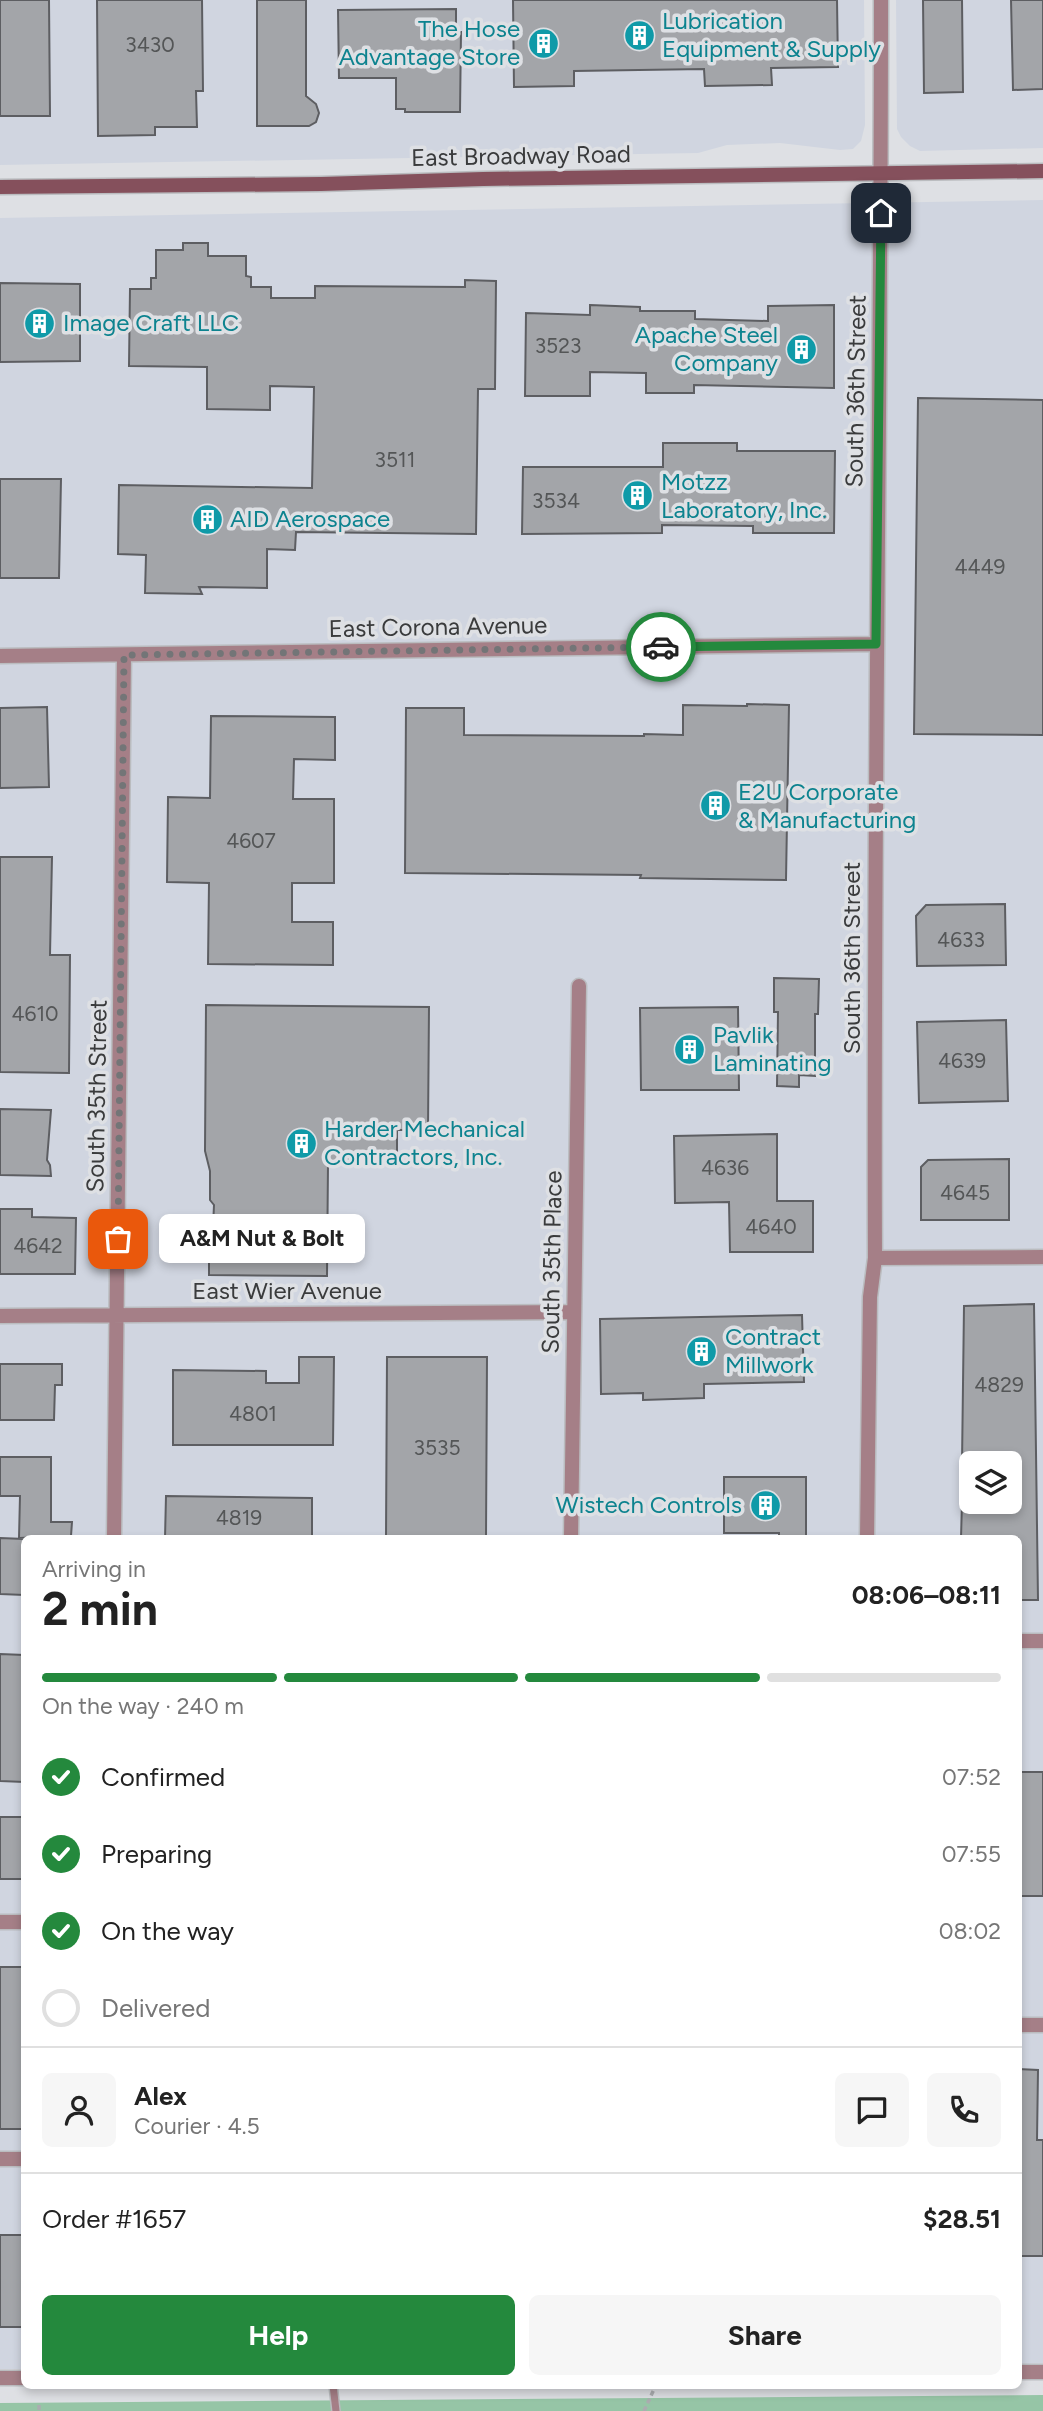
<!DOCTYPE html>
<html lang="en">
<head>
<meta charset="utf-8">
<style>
	body { margin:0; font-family:Figtree,sans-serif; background:#f6f6f6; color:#222; height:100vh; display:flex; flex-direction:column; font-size:26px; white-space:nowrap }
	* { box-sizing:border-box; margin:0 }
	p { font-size:23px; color:#767676 }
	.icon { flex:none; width:38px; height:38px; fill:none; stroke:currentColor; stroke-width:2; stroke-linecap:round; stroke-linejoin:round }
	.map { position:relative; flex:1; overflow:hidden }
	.sheet { position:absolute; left:21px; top:1535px; width:1001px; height:854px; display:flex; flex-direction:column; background:#fff; border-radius:10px; box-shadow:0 4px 10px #0003 }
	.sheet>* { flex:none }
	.fabs { position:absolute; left:959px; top:1451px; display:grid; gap:14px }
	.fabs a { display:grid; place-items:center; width:63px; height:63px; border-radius:10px; background:#fff; box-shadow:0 4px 10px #0003; font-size:35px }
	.pin { position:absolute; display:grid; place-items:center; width:60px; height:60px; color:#fff; margin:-30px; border-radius:14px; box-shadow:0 4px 10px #0006 }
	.courier { position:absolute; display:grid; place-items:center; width:70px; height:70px; margin:-35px; border:5px solid #24893d; border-radius:50%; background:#fff; color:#222; box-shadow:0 2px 9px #0007 }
	.bubble { position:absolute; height:49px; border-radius:10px; background:#fff; box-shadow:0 4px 10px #0003; font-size:23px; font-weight:700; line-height:49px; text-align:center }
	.summary em { font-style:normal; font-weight:700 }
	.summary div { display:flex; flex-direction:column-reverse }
	.summary { display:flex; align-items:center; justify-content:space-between; height:119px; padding:0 21px }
	h1 { font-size:46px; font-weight:700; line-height:52px }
	.bar { display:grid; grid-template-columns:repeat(4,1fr); gap:10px 7px; align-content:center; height:84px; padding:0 21px }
	.bar i { height:9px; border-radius:5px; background:#e0e0e0 }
	.bar .active { background:#24893d }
	.bar p { grid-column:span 4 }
	.line { display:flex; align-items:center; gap:18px; padding:0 21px; border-top:2px solid #e0e0e0 }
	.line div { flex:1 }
	.round { display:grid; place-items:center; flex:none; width:74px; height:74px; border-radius:10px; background:#f6f6f6 }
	ol { padding:0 21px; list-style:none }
	li { display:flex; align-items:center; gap:21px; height:77px }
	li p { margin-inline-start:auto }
	li .icon { padding:7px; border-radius:50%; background:#24893d; color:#fff; stroke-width:4 }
	li:last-child { color:#767676 }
	li i { width:38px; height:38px; border:4px solid #e0e0e0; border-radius:50% }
	.cta { display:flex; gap:14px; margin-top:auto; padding:14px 21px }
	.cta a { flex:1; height:80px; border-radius:10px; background:#24893d; color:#fff; font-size:28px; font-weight:700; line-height:80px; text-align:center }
	.cta a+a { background:#f6f6f6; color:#222 }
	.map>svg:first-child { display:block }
	.built { fill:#d0d5e0; fill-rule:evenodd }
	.green { fill:#96c5a6 }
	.building { fill:#a3a5a9; stroke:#5d5e62; stroke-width:2 }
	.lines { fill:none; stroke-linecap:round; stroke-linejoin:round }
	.service-casing { stroke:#babcbf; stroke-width:10 }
	.minor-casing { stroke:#babcbf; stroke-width:17 }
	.tertiary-casing { stroke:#babcbf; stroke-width:17 }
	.secondary-casing { stroke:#babcbf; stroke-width:17 }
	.path { stroke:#abadb0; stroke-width:3.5; stroke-dasharray:5 3.5; stroke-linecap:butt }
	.service { stroke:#a57f87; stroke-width:7 }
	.minor { stroke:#a57f87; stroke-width:14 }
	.tertiary { stroke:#a57f87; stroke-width:14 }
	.secondary { stroke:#85505c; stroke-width:14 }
	.done { stroke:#737577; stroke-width:7; stroke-dasharray:0 12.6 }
	.route { stroke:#24893d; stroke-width:9 }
	.labels { text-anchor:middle; stroke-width:7; stroke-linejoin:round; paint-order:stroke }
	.number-label { font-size:21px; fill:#545657 }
	.culture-label { font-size:24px; fill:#0d838f; stroke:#dee0e4; text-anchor:start }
	.street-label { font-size:24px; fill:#3a3b3c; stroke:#dee0e4 }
</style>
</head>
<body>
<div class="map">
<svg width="1043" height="2411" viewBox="0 0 1043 2411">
	<rect width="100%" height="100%" fill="#dee0e4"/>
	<!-- built -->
	<path class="built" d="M 0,0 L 864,0 L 865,125 L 861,141 L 853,149 L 840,150 L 780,143 L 727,145 L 698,153 L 0,165 Z
		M 896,0 L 1043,0 L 1043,148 L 920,151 L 910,146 L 901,137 L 897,129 Z
		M 1043,200 L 1043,2363 L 1018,2364 L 1018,1538 L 24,1538 L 24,2369 L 0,2369 L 0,218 ZM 971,1463 L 1010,1463 L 1010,1502 L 971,1502 Z"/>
	<!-- green -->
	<path class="green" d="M 1043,2395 L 1043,2411 L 0,2411 L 0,2403 Z"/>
	<!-- building -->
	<path class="building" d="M 0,0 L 49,0 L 50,116 L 0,116 Z
		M 97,0 L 202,0 L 203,91 L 196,91 L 197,127 L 155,127 L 155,135 L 98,136 Z
		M 257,0 L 306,0 L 306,96 L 316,104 L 319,113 L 316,122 L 309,126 L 257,126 Z
		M 513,0 L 837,0 L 838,67 L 771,68 L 772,85 L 705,86 L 704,69 L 574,71 L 574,86 L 514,87 Z
		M 923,0 L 962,0 L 963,92 L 924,93 Z
		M 1011,0 L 1043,0 L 1043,89 L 1013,90 Z
		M 456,9 L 456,32 L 461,32 L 460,112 L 405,112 L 405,109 L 396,109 L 396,78 L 339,78 L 338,10 Z
		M 183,243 L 208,243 L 208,256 L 246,256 L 246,276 L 251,277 L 251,287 L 271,287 L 271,298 L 315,298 L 315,286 L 465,287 L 465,280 L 496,281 L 495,389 L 478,389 L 476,534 L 296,532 L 295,550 L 267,549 L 267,588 L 199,587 L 202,594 L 145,593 L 146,555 L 118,554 L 119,485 L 312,488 L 314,387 L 270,386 L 270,410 L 207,409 L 207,367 L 129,366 L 130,289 L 151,289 L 151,278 L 156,278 L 156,250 L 183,250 Z
		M 0,283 L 80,284 L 80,361 L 0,362 Z
		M 590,305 L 640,307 L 640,311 L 695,311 L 695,319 L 768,321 L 768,306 L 834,305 L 834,388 L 694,385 L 694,393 L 646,393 L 646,373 L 590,372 L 590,396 L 525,396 L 526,313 L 590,315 Z
		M 918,398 L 1043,400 L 1043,735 L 914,734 Z
		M 663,443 L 737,443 L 737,451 L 835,451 L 834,533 L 753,533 L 753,526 L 662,525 L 662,533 L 522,534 L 523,467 L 663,467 Z
		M 0,479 L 61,479 L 59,578 L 0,578 Z
		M 747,704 L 789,705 L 786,880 L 640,878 L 641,875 L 405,873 L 406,708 L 464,708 L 464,735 L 644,736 L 644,734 L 683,735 L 683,705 L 747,706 Z
		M 47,707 L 49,787 L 0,788 L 0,708 Z
		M 211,716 L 335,717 L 335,760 L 294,759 L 293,799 L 334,799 L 334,883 L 292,883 L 292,922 L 333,922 L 333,965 L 208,964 L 209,883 L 167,882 L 168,797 L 210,798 Z
		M 0,857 L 52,857 L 50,955 L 70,955 L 69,1073 L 0,1072 Z
		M 1005,904 L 1006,965 L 917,966 L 916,916 L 926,905 Z
		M 774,978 L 819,979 L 818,1014 L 815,1014 L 815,1076 L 799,1075 L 799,1087 L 777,1086 L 778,1012 L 774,1012 Z
		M 206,1005 L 429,1007 L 428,1130 L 397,1130 L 397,1164 L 328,1164 L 327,1276 L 209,1275 L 209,1240 L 201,1234 L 213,1227 L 214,1205 L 210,1200 L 210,1171 L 205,1151 Z
		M 738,1007 L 739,1090 L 641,1090 L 640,1008 Z
		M 1006,1020 L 1008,1101 L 919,1103 L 917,1022 Z
		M 0,1109 L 51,1110 L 47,1160 L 50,1165 L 51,1176 L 0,1175 Z
		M 777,1134 L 777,1201 L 813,1201 L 813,1252 L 730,1252 L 729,1202 L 675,1203 L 674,1136 Z
		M 1009,1159 L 1009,1220 L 921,1220 L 921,1167 L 928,1160 Z
		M 0,1209 L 32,1209 L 32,1217 L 76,1218 L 75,1274 L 0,1274 Z
		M 1034,1304 L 1038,1600 L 1018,1600 L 1018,1538 L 961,1538 L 962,1502 L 1010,1502 L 1010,1463 L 962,1463 L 964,1306 Z
		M 802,1315 L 804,1382 L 704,1384 L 704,1398 L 643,1400 L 643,1393 L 601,1394 L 600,1319 Z
		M 299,1357 L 334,1357 L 333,1445 L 173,1445 L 173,1370 L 266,1371 L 266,1383 L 299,1383 Z
		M 387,1357 L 487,1357 L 486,1538 L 386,1538 Z
		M 0,1364 L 62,1364 L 62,1385 L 55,1385 L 54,1420 L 0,1420 Z
		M 0,1457 L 51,1457 L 51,1522 L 72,1522 L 71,1536 L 19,1538 L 20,1496 L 0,1496 Z
		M 724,1477 L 806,1477 L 806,1538 L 779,1538 L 779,1533 L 724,1533 Z
		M 166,1496 L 312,1498 L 312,1538 L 165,1538 Z
		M 0,1538 L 24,1539 L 24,1595 L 0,1594 Z
		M 0,1654 L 24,1655 L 24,1782 L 0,1781 Z
		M 1018,1772 L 1043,1772 L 1043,1896 L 1018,1896 Z
		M 0,1817 L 24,1817 L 24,1879 L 0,1879 Z
		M 0,1967 L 24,1967 L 24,2129 L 0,2129 Z
		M 1018,2069 L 1038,2070 L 1037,2140 L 1043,2140 L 1043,2256 L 1018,2256 Z
		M 0,2235 L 24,2235 L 24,2327 L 0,2327 Z"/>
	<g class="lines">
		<defs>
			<path id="service" d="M 333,2385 L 336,2411"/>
			<path id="minor" d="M 0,656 L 876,644
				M 875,1258 L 1043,1257
				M 0,1316 L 574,1312
				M 114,1538 L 124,655
				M 571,1538 L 579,986
				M 867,1538 L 870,1297 L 875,1258 C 873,839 881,419 881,0
				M 1018,1641 L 1043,1641
				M 0,1922 L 24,1922
				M 1018,2025 L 1043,2025
				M 0,2159 L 24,2159"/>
			<path id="tertiary" d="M 1018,2372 L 1043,2372
				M 0,2378 L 24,2378"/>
			<path id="secondary" d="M 0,187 L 321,184 L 483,179 L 1043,171"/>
		</defs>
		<!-- service casing -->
		<use href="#service" class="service-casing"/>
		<!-- minor casing -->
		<use href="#minor" class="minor-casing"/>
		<!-- tertiary casing -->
		<use href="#tertiary" class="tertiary-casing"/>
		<!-- secondary casing -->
		<use href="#secondary" class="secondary-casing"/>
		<!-- path -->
		<path class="path" d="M 39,2405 L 39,2411
			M 644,2411 L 656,2385"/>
		<!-- service -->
		<use href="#service" class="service"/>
		<!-- minor -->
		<use href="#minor" class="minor"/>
		<!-- tertiary -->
		<use href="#tertiary" class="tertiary"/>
		<!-- secondary -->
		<use href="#secondary" class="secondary"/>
	</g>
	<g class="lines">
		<!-- done -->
		<path class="done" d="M 118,1239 L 124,655 L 661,647"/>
		<!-- route -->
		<path class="route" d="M 661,647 L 876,644 L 881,213"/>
	</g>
	<!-- icons -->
	<defs>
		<symbol id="building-disc" viewBox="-11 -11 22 22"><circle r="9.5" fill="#0f9aa8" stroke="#dee0e4"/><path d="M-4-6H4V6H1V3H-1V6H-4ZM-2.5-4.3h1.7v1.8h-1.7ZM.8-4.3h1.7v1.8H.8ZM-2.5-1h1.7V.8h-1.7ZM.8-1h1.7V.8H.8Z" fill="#fff"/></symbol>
	</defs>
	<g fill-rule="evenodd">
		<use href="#building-disc" x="622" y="18" width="35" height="35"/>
		<use href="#building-disc" x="526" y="26" width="35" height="35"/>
		<use href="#building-disc" x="22" y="306" width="35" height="35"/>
		<use href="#building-disc" x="784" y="332" width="35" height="35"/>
		<use href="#building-disc" x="620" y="478" width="35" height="35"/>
		<use href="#building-disc" x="190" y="502" width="35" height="35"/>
		<use href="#building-disc" x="698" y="788" width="35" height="35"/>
		<use href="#building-disc" x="672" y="1032" width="35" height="35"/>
		<use href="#building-disc" x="284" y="1126" width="35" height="35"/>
		<use href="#building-disc" x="684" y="1334" width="35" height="35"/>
		<use href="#building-disc" x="748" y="1488" width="35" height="35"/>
	</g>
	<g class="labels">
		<!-- number labels -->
		<g class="number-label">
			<text x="150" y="52">3430</text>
			<text x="558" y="353">3523</text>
			<text x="395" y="467">3511</text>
			<text x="556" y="508">3534</text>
			<text x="980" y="574">4449</text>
			<text x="251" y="848">4607</text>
			<text x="961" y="947">4633</text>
			<text x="35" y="1021">4610</text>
			<text x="962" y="1068">4639</text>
			<text x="725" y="1175">4636</text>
			<text x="965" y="1200">4645</text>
			<text x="771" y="1234">4640</text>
			<text x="38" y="1253">4642</text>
			<text x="999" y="1392">4829</text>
			<text x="253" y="1421">4801</text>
			<text x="437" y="1455">3535</text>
			<text x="239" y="1525">4819</text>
		</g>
		<!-- culture labels -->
		<g class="culture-label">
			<text x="662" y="29">Lubrication<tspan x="662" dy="28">Equipment &amp; Supply</tspan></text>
			<text x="520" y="37" text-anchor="end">The Hose<tspan x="520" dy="28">Advantage Store</tspan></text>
			<text x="63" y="331">Image Craft LLC</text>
			<text x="778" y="343" text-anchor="end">Apache Steel<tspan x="778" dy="28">Company</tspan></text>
			<text x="661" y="490">Motzz<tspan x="661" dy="28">Laboratory, Inc.</tspan></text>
			<text x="230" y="527">AID Aerospace</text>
			<text x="738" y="800">E2U Corporate<tspan x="738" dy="28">&amp; Manufacturing</tspan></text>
			<text x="713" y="1043">Pavlik<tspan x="713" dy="28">Laminating</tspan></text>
			<text x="324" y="1137">Harder Mechanical<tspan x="324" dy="28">Contractors, Inc.</tspan></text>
			<text x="725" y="1345">Contract<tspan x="725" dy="28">Millwork</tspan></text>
			<text x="742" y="1513" text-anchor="end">Wistech Controls</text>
		</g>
		<!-- street labels -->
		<g class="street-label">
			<text transform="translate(521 156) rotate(-1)" y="8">East Broadway Road</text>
			<text transform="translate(856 391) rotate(-89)" y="8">South 36th Street</text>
			<text transform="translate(438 627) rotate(-1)" y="8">East Corona Avenue</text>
			<text transform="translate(852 958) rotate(-90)" y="8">South 36th Street</text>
			<text transform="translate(97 1096) rotate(-89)" y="8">South 35th Street</text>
			<text transform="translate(552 1262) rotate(-89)" y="8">South 35th Place</text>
			<text x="287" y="1299">East Wier Avenue</text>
		</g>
	</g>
</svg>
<div class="fabs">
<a><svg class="icon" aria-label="layers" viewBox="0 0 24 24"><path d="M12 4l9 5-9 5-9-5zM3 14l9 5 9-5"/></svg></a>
</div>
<div class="pin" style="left:118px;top:1239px;background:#ea580c"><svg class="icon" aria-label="bag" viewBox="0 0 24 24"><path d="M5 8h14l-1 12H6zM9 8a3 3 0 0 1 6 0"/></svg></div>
<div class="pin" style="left:881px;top:213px;background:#1f2937"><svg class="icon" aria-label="home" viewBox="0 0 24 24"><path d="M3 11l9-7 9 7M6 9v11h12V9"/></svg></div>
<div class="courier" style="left:661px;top:647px"><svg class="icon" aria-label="car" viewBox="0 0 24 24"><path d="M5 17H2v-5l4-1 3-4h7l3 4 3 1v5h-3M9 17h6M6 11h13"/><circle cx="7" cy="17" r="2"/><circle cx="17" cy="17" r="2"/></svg></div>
<div class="bubble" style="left:159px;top:1214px;width:206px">A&amp;M Nut &amp; Bolt</div>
<section class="sheet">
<div class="summary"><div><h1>2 min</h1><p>Arriving in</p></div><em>08:06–08:11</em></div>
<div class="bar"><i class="active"></i><i class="active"></i><i class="active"></i><i></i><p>On the way · 240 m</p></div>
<ol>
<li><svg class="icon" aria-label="check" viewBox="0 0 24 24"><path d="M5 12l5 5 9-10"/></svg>Confirmed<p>07:52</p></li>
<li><svg class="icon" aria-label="check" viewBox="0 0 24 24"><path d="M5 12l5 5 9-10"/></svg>Preparing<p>07:55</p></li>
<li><svg class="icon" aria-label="check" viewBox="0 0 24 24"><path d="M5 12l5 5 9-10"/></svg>On the way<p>08:02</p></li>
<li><i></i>Delivered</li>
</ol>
<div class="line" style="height:126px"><a class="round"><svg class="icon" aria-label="person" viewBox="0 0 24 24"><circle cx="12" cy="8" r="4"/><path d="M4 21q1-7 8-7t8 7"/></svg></a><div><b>Alex</b><p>Courier · 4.5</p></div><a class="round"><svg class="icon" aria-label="chat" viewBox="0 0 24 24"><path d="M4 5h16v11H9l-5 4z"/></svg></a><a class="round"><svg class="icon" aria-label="phone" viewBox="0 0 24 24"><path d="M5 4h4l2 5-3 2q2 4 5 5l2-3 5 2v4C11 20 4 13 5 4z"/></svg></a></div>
<div class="line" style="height:91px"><div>Order #1657</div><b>$28.51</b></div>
<div class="cta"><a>Help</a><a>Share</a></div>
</section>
</div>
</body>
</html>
